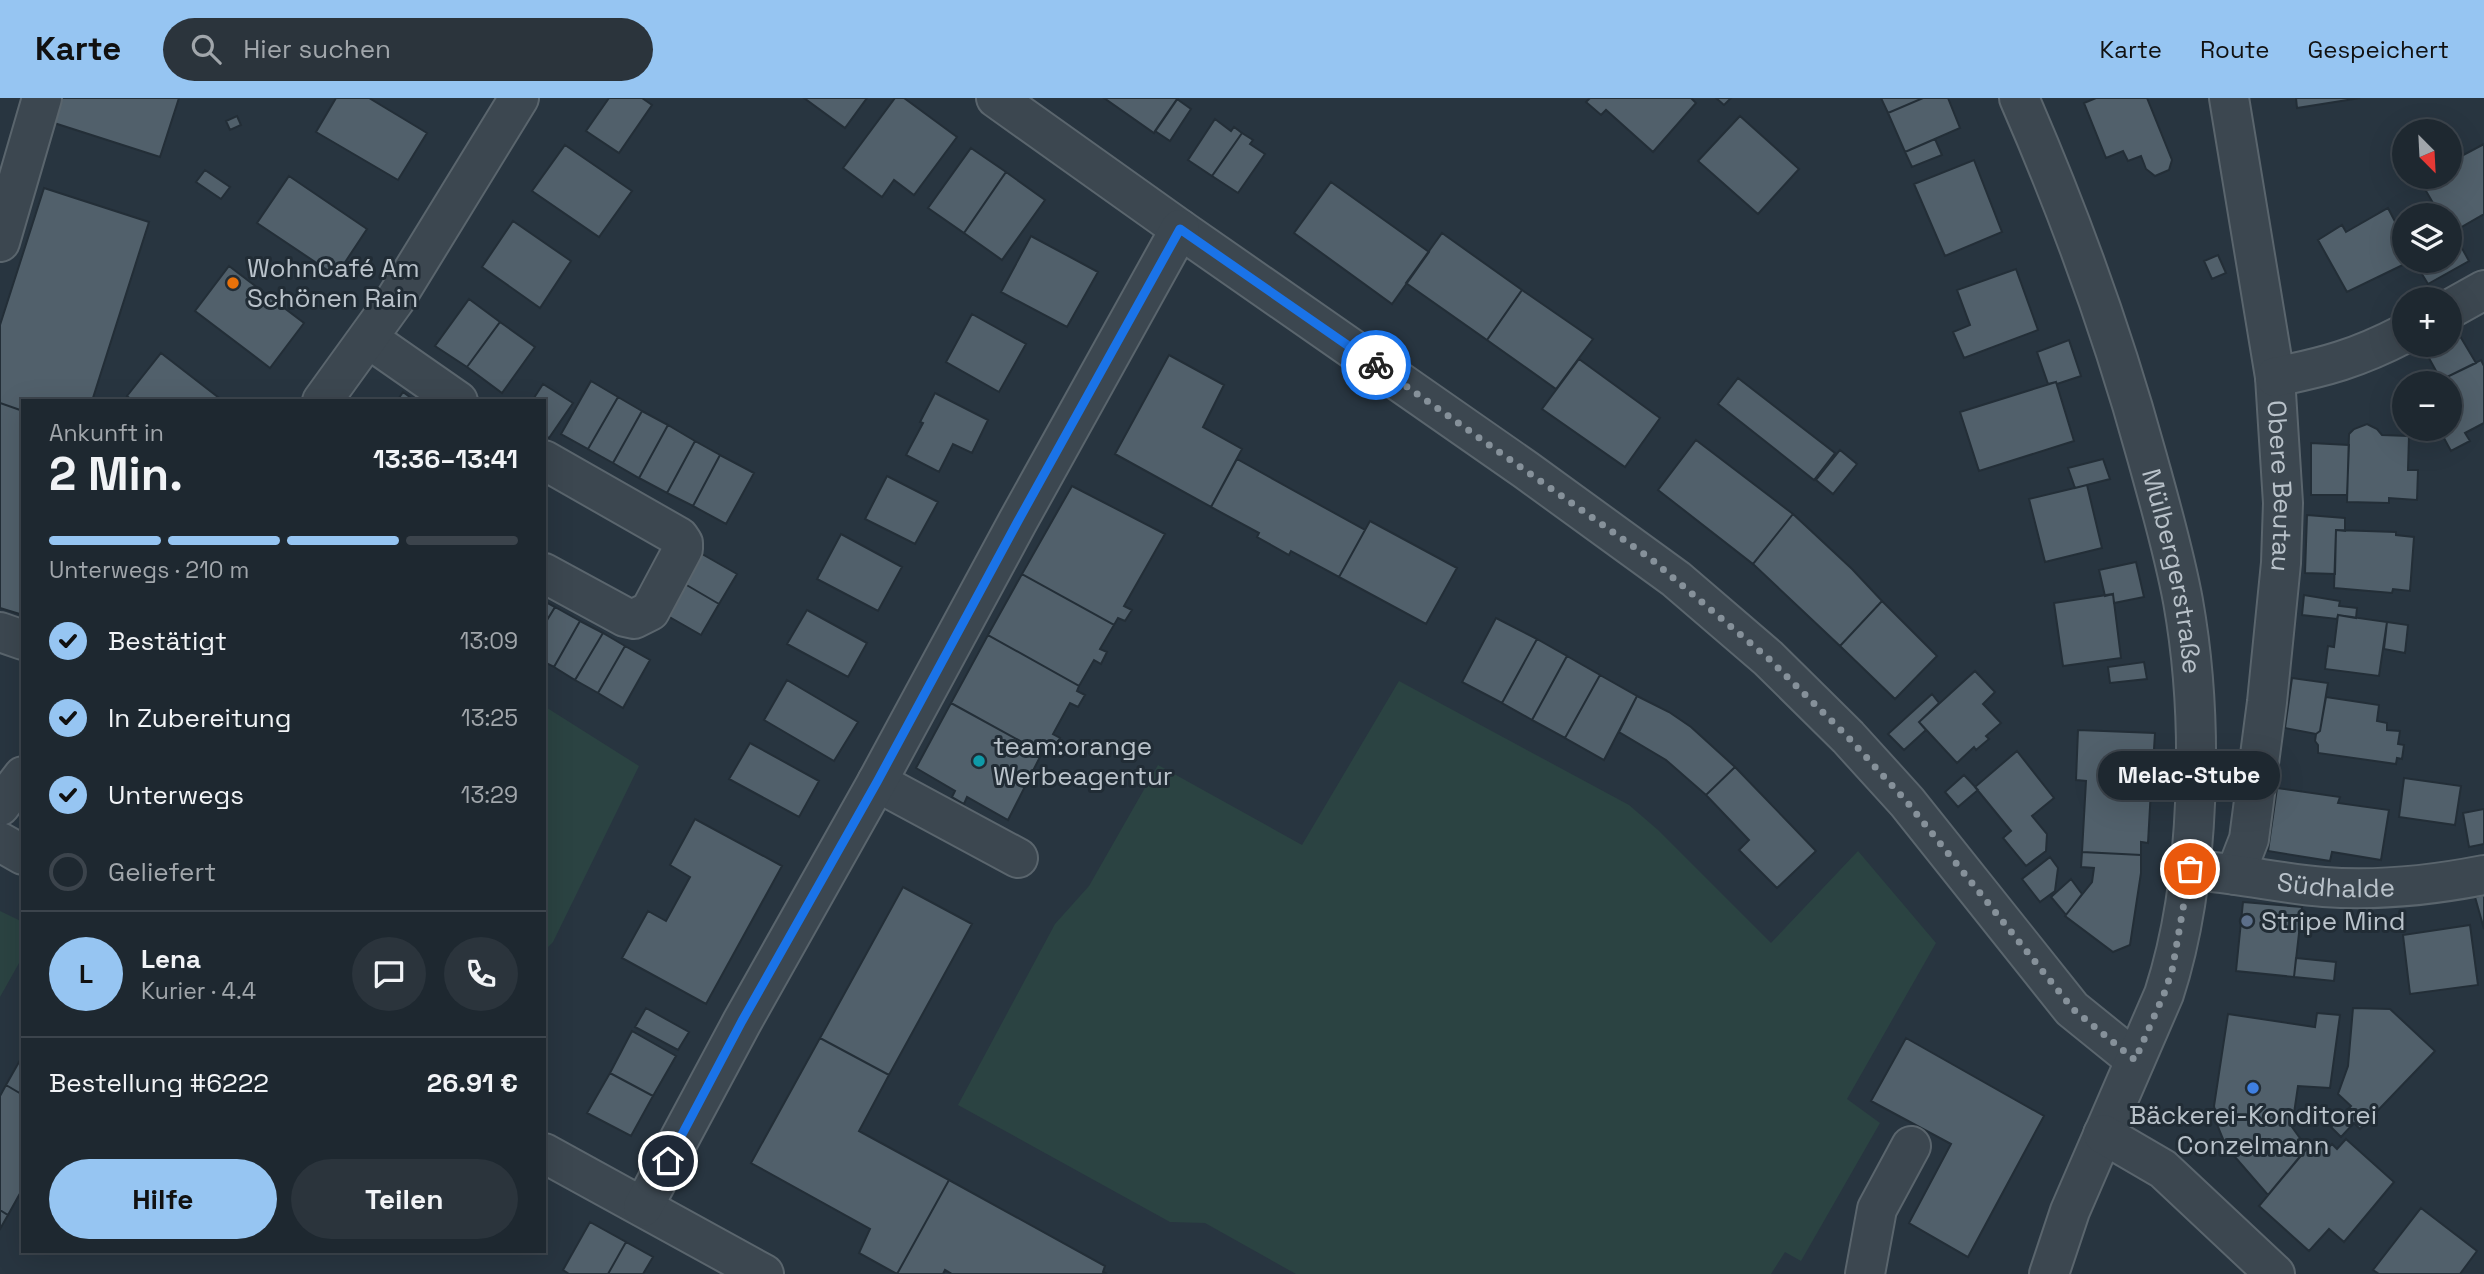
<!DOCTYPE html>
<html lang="de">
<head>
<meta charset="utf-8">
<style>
	body { margin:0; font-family:"Space Grotesk",sans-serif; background:#2b343c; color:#f1f3f6; height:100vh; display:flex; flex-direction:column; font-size:26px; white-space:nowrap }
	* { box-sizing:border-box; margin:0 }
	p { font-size:23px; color:#a1a6ab }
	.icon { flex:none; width:38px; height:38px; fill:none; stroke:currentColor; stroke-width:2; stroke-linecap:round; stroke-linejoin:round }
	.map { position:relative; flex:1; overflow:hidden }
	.details { position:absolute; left:21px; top:301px; width:525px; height:854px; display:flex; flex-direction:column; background:#1e2830; border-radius:0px; box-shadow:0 7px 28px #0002,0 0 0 2px #3c444c }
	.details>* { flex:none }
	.needle { width:46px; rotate:156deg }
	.tools { position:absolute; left:2392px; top:21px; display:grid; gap:14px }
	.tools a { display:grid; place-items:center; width:70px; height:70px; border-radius:50%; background:#1e2830; box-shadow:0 7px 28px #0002,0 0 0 2px #3c444c; font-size:35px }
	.pin { position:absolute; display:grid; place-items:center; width:60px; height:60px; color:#fff; margin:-30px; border:4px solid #fff; border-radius:50%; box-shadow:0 2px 7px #0007 }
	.courier { position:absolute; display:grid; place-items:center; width:70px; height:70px; margin:-35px; border:5px solid #1a73e8; border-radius:50%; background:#fff; color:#222; box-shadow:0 2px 9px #0007 }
	.bubble { position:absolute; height:49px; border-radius:24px; background:#1e2830; box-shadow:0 7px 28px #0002,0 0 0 2px #3c444c; font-size:23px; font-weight:700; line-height:49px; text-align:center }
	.summary em { font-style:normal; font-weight:700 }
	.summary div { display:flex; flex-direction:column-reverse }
	.summary { display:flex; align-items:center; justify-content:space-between; height:119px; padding:0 28px }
	h1 { font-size:46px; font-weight:700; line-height:52px }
	.bar { display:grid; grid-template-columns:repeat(4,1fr); gap:10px 7px; align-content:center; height:84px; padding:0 28px }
	.bar i { height:9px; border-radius:5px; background:#3c444c }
	.bar .selected { background:#96c5f2 }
	.bar p { grid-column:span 4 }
	.line { display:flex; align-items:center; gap:18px; padding:0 28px; border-top:2px solid #3c444c }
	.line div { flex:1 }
	.round { display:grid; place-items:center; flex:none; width:74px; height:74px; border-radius:37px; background:#2b343c }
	ol { padding:0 28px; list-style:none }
	li { display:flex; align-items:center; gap:21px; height:77px }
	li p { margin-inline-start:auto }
	li .icon { padding:7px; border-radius:50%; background:#96c5f2; color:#111; stroke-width:4 }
	li:last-child { color:#a1a6ab }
	li i { width:38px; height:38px; border:4px solid #3c444c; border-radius:50% }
	.cta { display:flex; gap:14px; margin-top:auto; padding:14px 28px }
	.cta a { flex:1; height:80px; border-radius:42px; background:#96c5f2; color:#111; font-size:28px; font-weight:700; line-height:80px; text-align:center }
	.cta a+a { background:#2b343c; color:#f1f3f6 }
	header { display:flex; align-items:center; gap:42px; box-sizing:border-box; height:98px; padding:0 35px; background:#96c5f2; color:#111 }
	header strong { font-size:33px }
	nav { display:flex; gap:38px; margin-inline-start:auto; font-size:24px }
	.search { width:490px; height:63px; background:#2b343c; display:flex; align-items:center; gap:18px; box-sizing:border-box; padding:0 24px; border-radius:38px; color:#a1a6ab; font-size:26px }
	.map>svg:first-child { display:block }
	.green { fill:#2b4342 }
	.building { fill:#51606b; stroke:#232e37; stroke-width:2 }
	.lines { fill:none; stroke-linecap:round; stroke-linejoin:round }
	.minor-casing { stroke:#5a656d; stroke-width:42 }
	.minor { stroke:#3c4750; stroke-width:38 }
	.done { stroke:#86919a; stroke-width:7; stroke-dasharray:0 12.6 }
	.route { stroke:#1a73e8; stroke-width:9 }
	.food-dot { fill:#e8710a; stroke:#212c35; stroke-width:2.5 }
	.culture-dot { fill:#0f9aa8; stroke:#212c35; stroke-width:2.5 }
	.service-dot { fill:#5c6f8a; stroke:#212c35; stroke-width:2.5 }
	.shop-dot { fill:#3f7fe0; stroke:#212c35; stroke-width:2.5 }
	.labels { text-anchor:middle; stroke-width:6; stroke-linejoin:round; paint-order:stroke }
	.poi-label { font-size:26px; fill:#b9c2ca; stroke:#212c35; text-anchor:start }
	.street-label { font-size:26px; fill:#b9c2ca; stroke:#212c35 }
</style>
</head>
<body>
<header>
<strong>Karte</strong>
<div class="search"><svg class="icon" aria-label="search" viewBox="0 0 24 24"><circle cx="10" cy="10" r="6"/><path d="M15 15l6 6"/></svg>Hier suchen</div>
<nav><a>Karte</a><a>Route</a><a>Gespeichert</a></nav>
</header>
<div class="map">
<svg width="2484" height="1176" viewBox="0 0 2484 1176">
	<rect width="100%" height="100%" fill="#283540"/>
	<!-- green -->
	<path class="green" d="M 1399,583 L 1629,707 L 1658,732 L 1771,845 L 1858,753 L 1936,845 L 1847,1001 L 1880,1025 L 1801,1163 L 1785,1154 L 1771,1176 L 1296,1176 L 1205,1125 L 1170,1124 L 958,1007 L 1055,826 L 1089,788 L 1158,667 L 1302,747 Z
		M 544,608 L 639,668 L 553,844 L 544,853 Z
		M 0,813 L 23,824 L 23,858 L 0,899 Z"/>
	<!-- building -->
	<path class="building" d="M 59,0 L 179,0 L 160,59 L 51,24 Z
		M 336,0 L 369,0 L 427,35 L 398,82 L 316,34 Z
		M 609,0 L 642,0 L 652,7 L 619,55 L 586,33 Z
		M 804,0 L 867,0 L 845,30 Z
		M 895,0 L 904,0 L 957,39 L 914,97 L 894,82 L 882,99 L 843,70 Z
		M 1104,0 L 1178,0 L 1154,35 Z
		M 1590,0 L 1691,0 L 1696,5 L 1653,54 L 1606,12 L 1601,17 L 1586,4 Z
		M 1716,0 L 1731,0 L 1724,7 Z
		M 1881,0 L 1923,0 L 1888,15 Z
		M 1923,0 L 1948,0 L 1960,30 L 1905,54 L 1888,15 Z
		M 2096,0 L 2147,0 L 2172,62 L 2169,72 L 2155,78 L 2146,71 L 2141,58 L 2128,63 L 2123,53 L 2106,60 L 2084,5 Z
		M 2296,0 L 2360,0 L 2297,10 Z
		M 1177,1 L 1191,11 L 1170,43 L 1155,33 Z
		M 237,18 L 241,27 L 230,32 L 226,23 Z
		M 1740,18 L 1799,71 L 1758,116 L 1698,63 Z
		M 1215,21 L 1231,33 L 1234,29 L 1242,35 L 1212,78 L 1188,62 Z
		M 1242,35 L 1253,42 L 1250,46 L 1265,56 L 1238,95 L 1212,78 Z
		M 1935,41 L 1942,57 L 1912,69 L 1905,54 Z
		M 2484,46 L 2484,116 L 2451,135 L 2450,117 L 2440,117 L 2419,81 L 2423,79 L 2450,79 L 2450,64 Z
		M 565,47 L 632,93 L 599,139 L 532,93 Z
		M 971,50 L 1006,74 L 964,135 L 928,110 Z
		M 1974,62 L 2002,134 L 1945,158 L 1914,86 Z
		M 205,72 L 230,89 L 221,101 L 196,84 Z
		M 1006,74 L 1045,102 L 1002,162 L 964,135 Z
		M 289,78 L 367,131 L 336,178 L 257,125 Z
		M 1331,84 L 1429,154 L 1392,206 L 1294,135 Z
		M 44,90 L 149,124 L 92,303 L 23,303 L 23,313 L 0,305 L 0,227 Z
		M 2388,110 L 2404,141 L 2404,163 L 2411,163 L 2347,194 L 2318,142 L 2342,127 L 2346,134 Z
		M 513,123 L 571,163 L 540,210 L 482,169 Z
		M 2450,133 L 2453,134 L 2469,163 L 2428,186 L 2414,163 L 2450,163 Z
		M 1442,135 L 1522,192 L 1487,242 L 1406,185 Z
		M 1031,138 L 1098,174 L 1067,229 L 1001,194 Z
		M 2218,157 L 2226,175 L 2212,181 L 2204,163 Z
		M 229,168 L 304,225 L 270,270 L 195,213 Z
		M 2016,171 L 2038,232 L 1964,260 L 1953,234 L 1970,227 L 1957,192 Z
		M 1522,192 L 1593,241 L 1556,291 L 1487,242 Z
		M 469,201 L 500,224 L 467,269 L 435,248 Z
		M 972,216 L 1026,246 L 999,294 L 946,264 Z
		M 500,224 L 535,249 L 502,295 L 467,269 Z
		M 2457,233 L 2476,265 L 2441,282 L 2424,251 L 2432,247 L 2450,247 L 2450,237 Z
		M 2069,242 L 2081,278 L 2057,286 L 2056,284 L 2048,286 L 2037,254 Z
		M 161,255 L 223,303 L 133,303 L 127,298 Z
		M 1169,257 L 1224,287 L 1203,329 L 1242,351 L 1211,409 L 1115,356 Z
		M 1579,261 L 1660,320 L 1625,369 L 1542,311 Z
		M 2481,262 L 2484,268 L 2484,325 L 2465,335 L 2470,343 L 2451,353 L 2439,331 L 2450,331 L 2450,285 L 2419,285 L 2437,277 L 2441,282 Z
		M 1738,280 L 1835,355 L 1814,382 L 1718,306 Z
		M 591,283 L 618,299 L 588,351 L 561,336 Z
		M 2056,284 L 2074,343 L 1979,373 L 1960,314 Z
		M 543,286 L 573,305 L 549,340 L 544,337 L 544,303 L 532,303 Z
		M 403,294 L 415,303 L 397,303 Z
		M 935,295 L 988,322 L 972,355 L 953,346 L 939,374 L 906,357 L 923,325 L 920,324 Z
		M 618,299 L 642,313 L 613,365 L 588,351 Z
		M 0,305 L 23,313 L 23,517 L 0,510 Z
		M 642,313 L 668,327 L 639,380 L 613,365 Z
		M 2367,326 L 2377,331 L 2382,337 L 2409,338 L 2408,372 L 2418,372 L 2417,402 L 2389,400 L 2389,405 L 2347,404 L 2349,336 L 2354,331 Z
		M 668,327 L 695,343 L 667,395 L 639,380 Z
		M 1696,342 L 1793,416 L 1753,466 L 1658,392 Z
		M 695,343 L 720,357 L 693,408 L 667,395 Z
		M 2311,345 L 2349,347 L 2347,397 L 2311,397 Z
		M 1840,352 L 1857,366 L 1833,396 L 1816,382 Z
		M 720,357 L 754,375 L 726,426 L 693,408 Z
		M 1237,361 L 1365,432 L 1339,479 L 1291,453 L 1289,457 L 1257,439 L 1259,435 L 1211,409 Z
		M 2103,361 L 2110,381 L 2075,390 L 2068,370 Z
		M 887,378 L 938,404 L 915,446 L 865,421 Z
		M 2087,387 L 2102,450 L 2045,464 L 2029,401 Z
		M 1072,388 L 1165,436 L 1124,508 L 1132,512 L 1125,523 L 1118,520 L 1114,527 L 1022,476 Z
		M 1793,416 L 1852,471 L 1882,503 L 1840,548 L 1753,466 Z
		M 2307,417 L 2345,420 L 2345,433 L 2336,432 L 2335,476 L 2305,475 Z
		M 1370,423 L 1457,470 L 1426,526 L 1339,479 Z
		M 2336,432 L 2396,434 L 2396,437 L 2414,439 L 2410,493 L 2393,491 L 2392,495 L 2334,490 Z
		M 841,436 L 902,469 L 878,513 L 817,481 Z
		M 695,452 L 737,476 L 719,506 L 678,482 Z
		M 2136,464 L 2144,499 L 2114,505 L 2113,496 L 2105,498 L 2099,472 Z
		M 1022,476 L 1114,527 L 1100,551 L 1107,554 L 1101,566 L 1094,562 L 1079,588 L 988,537 Z
		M 678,482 L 719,506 L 701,537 L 659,513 Z
		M 2113,496 L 2121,560 L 2063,568 L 2054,505 Z
		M 2304,497 L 2340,503 L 2339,508 L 2357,510 L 2356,520 L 2338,517 L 2337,521 L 2302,517 Z
		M 544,503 L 555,509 L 544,527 Z
		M 1882,503 L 1937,558 L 1895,601 L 1840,548 Z
		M 555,509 L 580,523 L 554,569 L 544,564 L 544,527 Z
		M 807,512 L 867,545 L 848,579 L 787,546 Z
		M 2338,517 L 2387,524 L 2379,578 L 2325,571 L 2328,548 L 2334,549 Z
		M 1496,520 L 1537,541 L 1502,605 L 1462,584 Z
		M 580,523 L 603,535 L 575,582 L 554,569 Z
		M 2387,524 L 2408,527 L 2405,555 L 2384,551 Z
		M 603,535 L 625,548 L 598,595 L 575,582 Z
		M 988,537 L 1079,588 L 1077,593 L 1085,597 L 1078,609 L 1070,605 L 1053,636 L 1060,640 L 1054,652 L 1047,648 L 1042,655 L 951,605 Z
		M 1537,541 L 1567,558 L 1532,622 L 1502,605 Z
		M 625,548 L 650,562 L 623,610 L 598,595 Z
		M 1567,558 L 1600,577 L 1565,640 L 1532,622 Z
		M 2144,564 L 2147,581 L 2110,585 L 2108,569 Z
		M 1975,573 L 1995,594 L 1983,606 L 2001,625 L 1986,638 L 1989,641 L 1976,652 L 1974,649 L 1957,665 L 1919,624 Z
		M 1600,577 L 1637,598 L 1604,662 L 1565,640 Z
		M 2292,580 L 2328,585 L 2320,633 L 2316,636 L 2285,630 Z
		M 787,582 L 858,624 L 834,663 L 764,622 Z
		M 1932,596 L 1939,605 L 1919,624 L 1926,632 L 1904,652 L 1888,636 Z
		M 1637,598 L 1669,614 L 1691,629 L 1735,669 L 1706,697 L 1666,662 L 1619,634 Z
		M 2326,599 L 2379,607 L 2377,623 L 2387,625 L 2387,632 L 2400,633 L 2398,646 L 2404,647 L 2402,661 L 2397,660 L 2396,666 L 2318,655 L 2318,647 L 2315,643 L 2316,636 L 2320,633 Z
		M 951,605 L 1042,655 L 1008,722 L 967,699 L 964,706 L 952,699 L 955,693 L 916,670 Z
		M 2078,632 L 2155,635 L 2153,668 L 2147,667 L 2145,691 L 2151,691 L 2148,745 L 2141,744 L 2141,757 L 2082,754 L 2086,683 L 2076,682 Z
		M 750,645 L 819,683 L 799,719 L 729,681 Z
		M 2017,653 L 2054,700 L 2032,718 L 2047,736 L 2046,753 L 2026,768 L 2003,740 L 2011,733 L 1975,689 Z
		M 1735,669 L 1816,753 L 1777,790 L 1739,752 L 1749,742 L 1706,697 Z
		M 1964,677 L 1978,692 L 1958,709 L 1945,694 Z
		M 2404,680 L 2461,688 L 2455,727 L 2399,719 Z
		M 2277,690 L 2340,699 L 2338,705 L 2389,712 L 2381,762 L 2332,754 L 2330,763 L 2268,753 Z
		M 2484,711 L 2484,746 L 2469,749 L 2463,715 Z
		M 695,721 L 782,768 L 706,906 L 622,860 L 648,813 L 666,823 L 690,779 L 670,767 Z
		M 2082,754 L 2141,757 L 2141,775 L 2130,847 L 2113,854 L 2065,818 L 2092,784 L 2094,770 L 2081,769 Z
		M 2050,759 L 2058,770 L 2055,793 L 2040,804 L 2022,781 Z
		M 2071,781 L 2082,796 L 2066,817 L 2051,799 Z
		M 903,789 L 972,826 L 889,977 L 820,940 Z
		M 2484,797 L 2484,831 L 2475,799 Z
		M 2243,804 L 2302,809 L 2294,879 L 2236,873 Z
		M 2470,827 L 2478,887 L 2410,896 L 2403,837 Z
		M 2296,860 L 2336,864 L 2334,883 L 2294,879 Z
		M 646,910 L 689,934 L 678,952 L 635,929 Z
		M 2353,910 L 2390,911 L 2435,953 L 2360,1031 L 2354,1025 L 2341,1039 L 2331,1029 L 2351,1008 L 2338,996 L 2348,968 Z
		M 2317,915 L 2340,917 L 2330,990 L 2298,988 L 2292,1029 L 2307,1050 L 2268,1097 L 2235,1059 L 2225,1046 L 2218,1029 L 2214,1008 L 2228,916 L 2315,929 Z
		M 632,933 L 676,958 L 653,998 L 610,975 Z
		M 820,940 L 889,977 L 859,1033 L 949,1082 L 897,1176 L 859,1155 L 870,1131 L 751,1065 Z
		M 1906,940 L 2044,1018 L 1968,1159 L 1909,1125 L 1951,1046 L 1871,1003 Z
		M 23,957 L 23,997 L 6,987 Z
		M 610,975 L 653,998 L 631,1038 L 587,1015 Z
		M 6,987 L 23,997 L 23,1090 L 8,1117 L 0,1112 L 0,998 Z
		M 2346,1041 L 2394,1084 L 2344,1144 L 2329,1131 L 2309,1153 L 2259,1108 L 2314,1042 L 2326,1052 L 2332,1046 L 2337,1051 Z
		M 949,1082 L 1105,1168 L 1103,1174 L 1107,1176 L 952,1176 L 945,1172 L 943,1176 L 897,1176 Z
		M 2421,1110 L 2477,1153 L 2460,1176 L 2379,1176 L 2373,1172 Z
		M 0,1112 L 8,1117 L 0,1131 Z
		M 590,1124 L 626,1144 L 608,1176 L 569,1176 L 563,1172 Z
		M 626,1144 L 653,1159 L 643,1176 L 608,1176 Z"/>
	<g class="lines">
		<defs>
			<g id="minor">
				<path d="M 996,0 L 1180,131 L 1526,372 L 1676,481 L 1768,560 L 1848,639 L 1907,704 L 2072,911 L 2135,962"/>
				<path id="s1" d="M 2019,0 C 2070,117 2113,235 2147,359 C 2160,406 2174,454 2183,503 C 2204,621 2201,782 2164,896 L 2070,1113 L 2049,1176"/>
				<path id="s2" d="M 2229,0 L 2275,279 L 2283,405 L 2281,465 L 2267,604 L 2249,741 L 2235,777"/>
				<path d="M 0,144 L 42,0"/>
				<path d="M 2450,211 L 2484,192"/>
				<path d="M 369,241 L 458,303"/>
				<path d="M 2275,279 C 2325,269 2358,260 2404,236"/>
				<path d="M 322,303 L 395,202 L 519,0"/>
				<path d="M 544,362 L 679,439 L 683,445 L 683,451 L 650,513 L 634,521 L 625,519 L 544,475"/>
				<path d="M 0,534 L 23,542"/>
				<path d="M 877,684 L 1018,760"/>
				<path d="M 0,708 L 23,678"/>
				<path d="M 0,744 L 23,757"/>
				<path id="s3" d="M 2213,774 C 2250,778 2287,786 2324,789 C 2377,793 2433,787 2484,777"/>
				<path d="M 2103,1036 L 2163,1071 L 2275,1176"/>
				<path d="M 544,1055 L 764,1176"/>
				<path d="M 643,1109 L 742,924 L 877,684 L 1018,423 L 1180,131"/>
				<path d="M 1865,1176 L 1877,1111 L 1911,1048"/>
			</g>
		</defs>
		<!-- minor casing -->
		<use href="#minor" class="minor-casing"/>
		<!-- minor -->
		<use href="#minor" class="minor"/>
	</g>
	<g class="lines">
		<!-- done -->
		<path class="done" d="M 1376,267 L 1651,461 L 1768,560 L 1848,639 L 1907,704 L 2073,911 L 2135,962 L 2164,896 L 2172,873 L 2190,771"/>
		<!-- route -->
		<path class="route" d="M 668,1063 L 742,923 L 877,684 L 1018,423 L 1180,131 L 1376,267"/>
	</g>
	<!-- markers -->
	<circle class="food-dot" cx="233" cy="185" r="7"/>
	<circle class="culture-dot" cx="979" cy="663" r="7"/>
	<circle class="service-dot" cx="2247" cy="823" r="7"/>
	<circle class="shop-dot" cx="2253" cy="990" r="7"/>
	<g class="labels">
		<!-- poi labels -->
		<g class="poi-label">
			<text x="247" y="179">WohnCafé Am<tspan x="247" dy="30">Schönen Rain</tspan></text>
			<text x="993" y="657">team:orange<tspan x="993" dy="30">Werbeagentur</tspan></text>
			<text x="2261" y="832">Stripe Mind</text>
			<text x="2253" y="1026" text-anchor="middle">Bäckerei-Konditorei<tspan x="2253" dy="30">Conzelmann</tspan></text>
		</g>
		<!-- street labels -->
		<g class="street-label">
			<text dy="9" stroke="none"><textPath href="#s2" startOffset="392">Obere Beutau</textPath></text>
			<text dy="9" stroke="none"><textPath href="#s1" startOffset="499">Mülbergerstraße</textPath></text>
			<text dy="9" stroke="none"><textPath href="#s3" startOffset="124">Südhalde</textPath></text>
		</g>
	</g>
</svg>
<div class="tools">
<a><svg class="needle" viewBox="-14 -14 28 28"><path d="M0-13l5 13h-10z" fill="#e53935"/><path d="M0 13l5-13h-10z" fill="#a1a6ab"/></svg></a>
<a><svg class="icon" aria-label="layers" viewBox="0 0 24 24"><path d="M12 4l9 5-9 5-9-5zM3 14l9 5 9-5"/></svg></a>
<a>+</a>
<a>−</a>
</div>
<div class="pin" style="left:2190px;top:771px;background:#ea580c"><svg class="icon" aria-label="bag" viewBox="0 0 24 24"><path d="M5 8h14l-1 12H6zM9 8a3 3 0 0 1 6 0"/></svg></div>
<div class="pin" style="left:668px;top:1063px;background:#1f2937"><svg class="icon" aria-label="home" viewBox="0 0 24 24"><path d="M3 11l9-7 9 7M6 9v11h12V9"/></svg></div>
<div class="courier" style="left:1376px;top:267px"><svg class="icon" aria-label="bike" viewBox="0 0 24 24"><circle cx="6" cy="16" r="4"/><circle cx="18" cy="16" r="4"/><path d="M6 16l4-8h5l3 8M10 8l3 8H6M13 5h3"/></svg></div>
<div class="bubble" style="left:2098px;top:653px;width:182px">Melac-Stube</div>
<section class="details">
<div class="summary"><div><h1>2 Min.</h1><p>Ankunft in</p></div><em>13:36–13:41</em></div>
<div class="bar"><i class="selected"></i><i class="selected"></i><i class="selected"></i><i></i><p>Unterwegs · 210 m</p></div>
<ol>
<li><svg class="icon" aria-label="check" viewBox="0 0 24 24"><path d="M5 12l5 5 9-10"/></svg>Bestätigt<p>13:09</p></li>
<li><svg class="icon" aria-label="check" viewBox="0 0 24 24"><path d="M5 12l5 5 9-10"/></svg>In Zubereitung<p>13:25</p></li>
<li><svg class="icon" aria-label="check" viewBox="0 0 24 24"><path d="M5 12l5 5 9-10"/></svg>Unterwegs<p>13:29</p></li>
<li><i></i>Geliefert</li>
</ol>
<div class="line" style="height:126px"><b class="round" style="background:#96c5f2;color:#111">L</b><div><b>Lena</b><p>Kurier · 4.4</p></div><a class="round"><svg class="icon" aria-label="chat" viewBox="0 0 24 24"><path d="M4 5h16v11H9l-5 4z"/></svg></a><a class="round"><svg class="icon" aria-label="phone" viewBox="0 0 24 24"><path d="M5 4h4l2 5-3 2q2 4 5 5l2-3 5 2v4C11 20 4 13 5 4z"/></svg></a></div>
<div class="line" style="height:91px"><div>Bestellung #6222</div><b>26.91 €</b></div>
<div class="cta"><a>Hilfe</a><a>Teilen</a></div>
</section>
</div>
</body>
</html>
